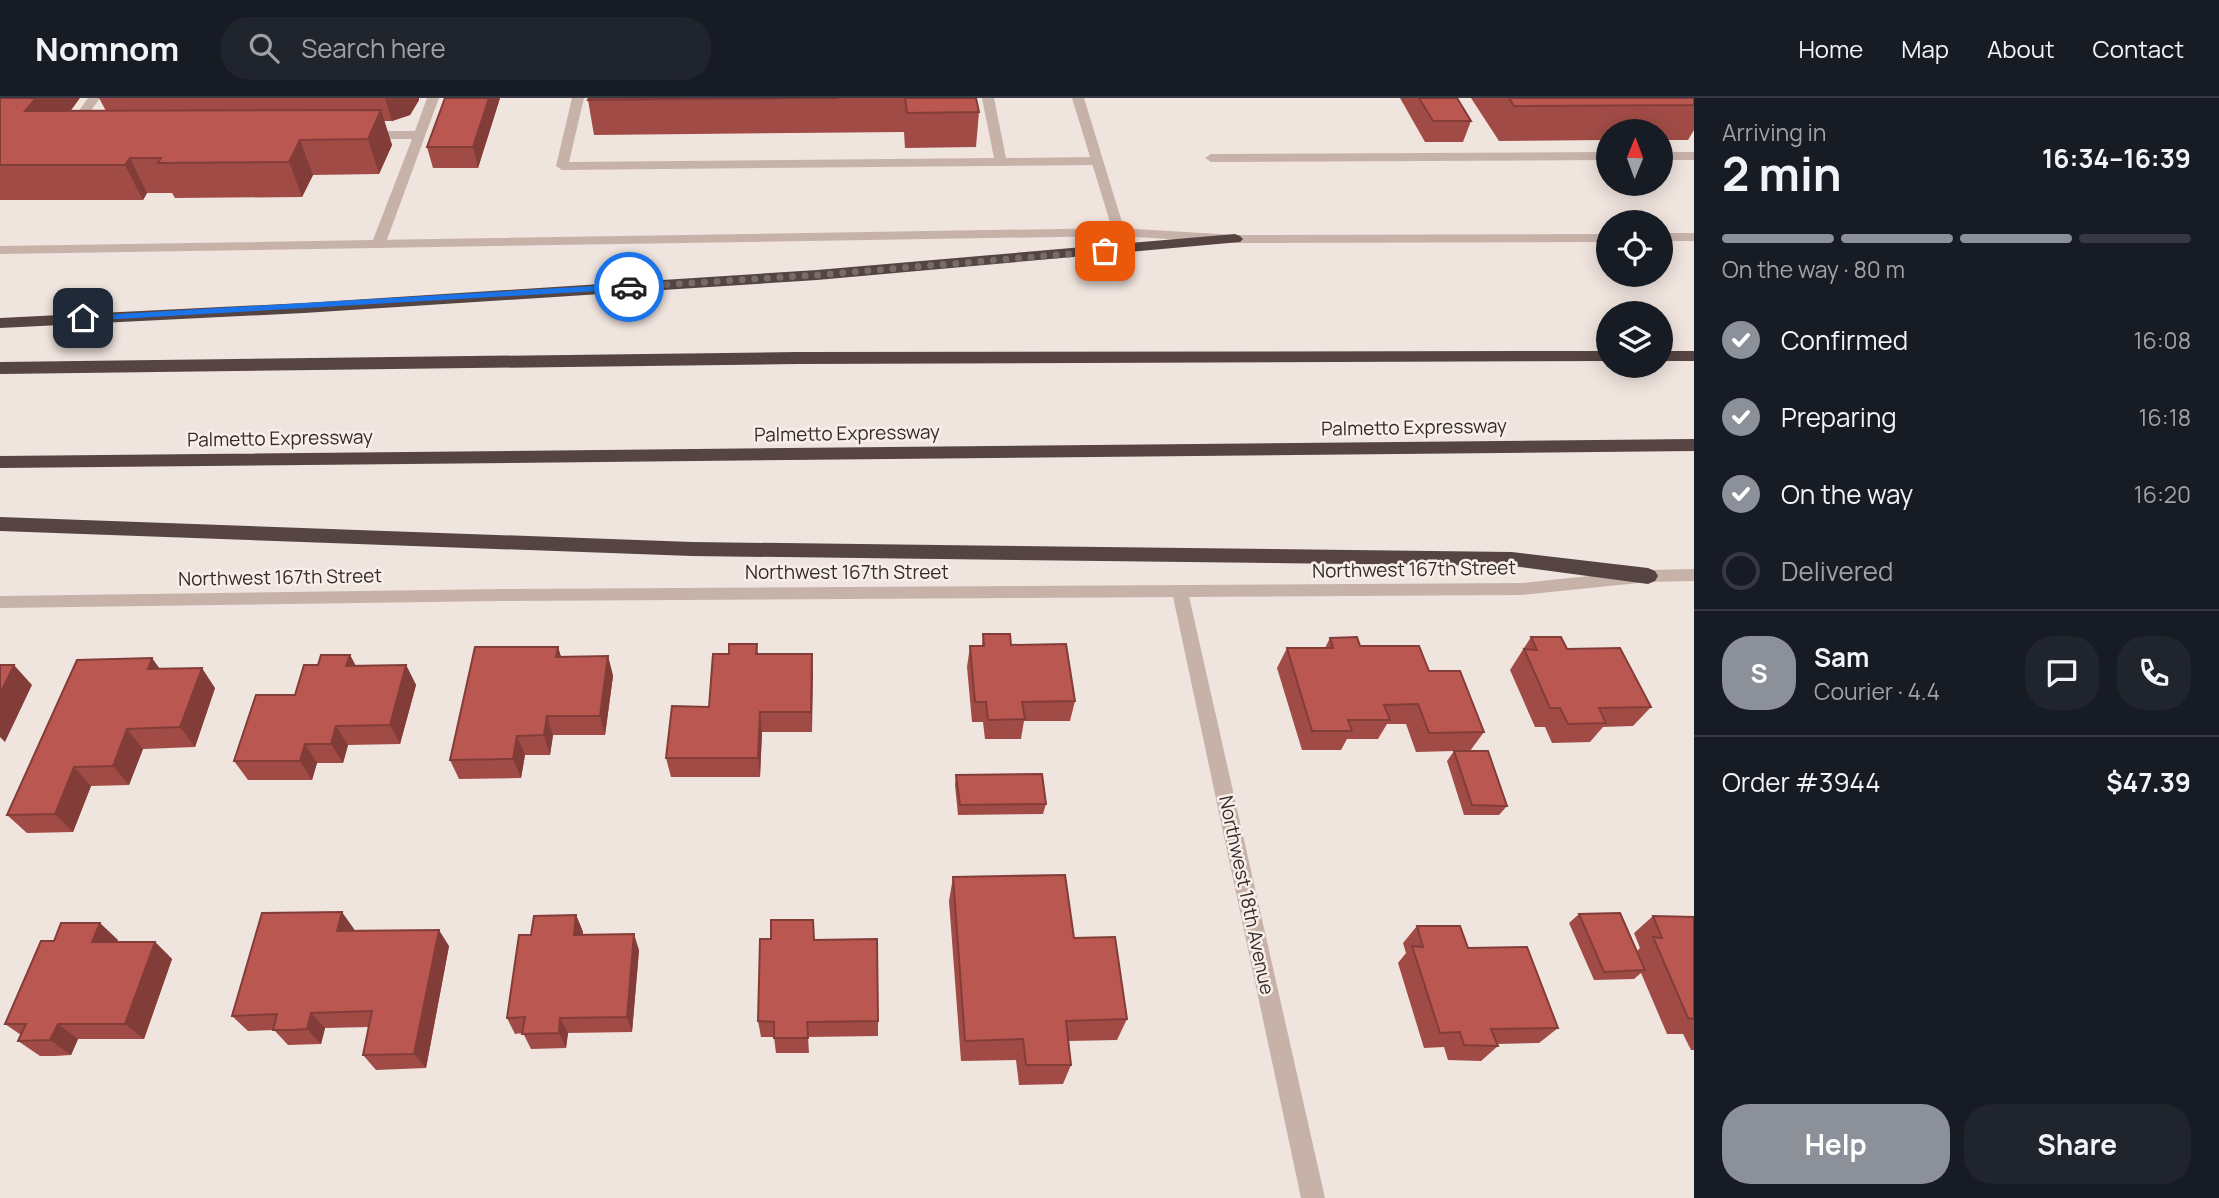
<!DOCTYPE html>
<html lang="en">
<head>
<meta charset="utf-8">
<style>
	body { margin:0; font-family:Manrope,sans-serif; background:#20242c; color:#f1f3f6; height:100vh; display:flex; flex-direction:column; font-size:26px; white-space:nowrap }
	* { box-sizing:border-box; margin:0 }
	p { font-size:23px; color:#9ea1a6 }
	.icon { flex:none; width:38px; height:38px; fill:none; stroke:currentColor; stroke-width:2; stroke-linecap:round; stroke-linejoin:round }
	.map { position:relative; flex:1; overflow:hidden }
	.side { display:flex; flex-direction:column; background:#171b24; width:525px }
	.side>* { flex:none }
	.needle { width:46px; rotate:1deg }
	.fabs { position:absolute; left:1596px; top:21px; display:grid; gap:14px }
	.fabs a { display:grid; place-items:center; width:77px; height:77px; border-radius:50%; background:#171b24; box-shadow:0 4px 18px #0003; font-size:35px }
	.pin { position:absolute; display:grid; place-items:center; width:60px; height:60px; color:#fff; margin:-30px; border-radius:14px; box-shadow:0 4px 10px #0006 }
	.courier { position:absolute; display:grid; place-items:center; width:70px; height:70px; margin:-35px; border:5px solid #1a73e8; border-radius:50%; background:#fff; color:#222; box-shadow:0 2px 9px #0007 }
	.summary em { font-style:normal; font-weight:700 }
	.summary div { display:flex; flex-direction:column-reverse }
	.summary { display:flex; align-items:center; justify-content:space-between; height:119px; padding:0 28px }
	h1 { font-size:46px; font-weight:700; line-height:52px }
	.bar { display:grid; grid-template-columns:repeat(4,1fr); gap:10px 7px; align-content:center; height:84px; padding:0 28px }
	.bar i { height:9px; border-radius:5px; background:#363941 }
	.bar .selected { background:#8c9099 }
	.bar p { grid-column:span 4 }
	.line { display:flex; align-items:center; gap:18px; padding:0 28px; border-top:2px solid #363941 }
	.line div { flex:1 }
	.round { display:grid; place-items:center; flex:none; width:74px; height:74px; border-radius:28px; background:#20242c }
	ol { padding:0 28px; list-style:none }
	li { display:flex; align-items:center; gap:21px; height:77px }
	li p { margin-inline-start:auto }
	li .icon { padding:7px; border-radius:50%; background:#8c9099; color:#fff; stroke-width:4 }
	li:last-child { color:#9ea1a6 }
	li i { width:38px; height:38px; border:4px solid #363941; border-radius:50% }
	.action { display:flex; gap:14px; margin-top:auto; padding:14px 28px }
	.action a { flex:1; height:80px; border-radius:28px; background:#8c9099; color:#fff; font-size:28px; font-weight:700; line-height:80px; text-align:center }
	.action a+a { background:#20242c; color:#f1f3f6 }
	header { display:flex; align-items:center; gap:42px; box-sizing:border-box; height:98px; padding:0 35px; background:#171b24; border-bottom:2px solid #363941 }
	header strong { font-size:33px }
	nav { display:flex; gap:38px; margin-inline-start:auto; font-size:24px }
	.search { width:490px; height:63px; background:#20242c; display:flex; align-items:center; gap:18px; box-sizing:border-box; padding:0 24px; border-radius:28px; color:#9ea1a6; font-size:26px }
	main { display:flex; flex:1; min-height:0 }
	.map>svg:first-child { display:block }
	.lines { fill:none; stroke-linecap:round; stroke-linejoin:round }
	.service { fill:#c7b2aa; fill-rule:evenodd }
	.minor { fill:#c7b2aa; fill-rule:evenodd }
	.tertiary { fill:#c7b2aa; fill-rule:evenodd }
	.motorway { fill:#554441; fill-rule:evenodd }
	.wall { fill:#a14b46 }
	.shaded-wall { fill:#833d39 }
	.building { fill:#bb5751; stroke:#833d39; stroke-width:2 }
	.route { fill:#1a73e8 }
	.done { stroke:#766c68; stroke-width:7; stroke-dasharray:0 12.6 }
	.labels { text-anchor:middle; stroke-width:5; stroke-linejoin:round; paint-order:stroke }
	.street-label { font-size:19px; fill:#352b29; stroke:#f8efea }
</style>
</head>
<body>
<header>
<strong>Nomnom</strong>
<div class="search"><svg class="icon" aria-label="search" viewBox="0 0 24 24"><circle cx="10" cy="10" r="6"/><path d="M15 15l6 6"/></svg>Search here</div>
<nav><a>Home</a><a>Map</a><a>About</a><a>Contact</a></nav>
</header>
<main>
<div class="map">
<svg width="1694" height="1100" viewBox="0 0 1694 1100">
	<rect width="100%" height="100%" fill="#f0e4de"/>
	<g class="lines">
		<!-- service -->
		<path class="service" d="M 88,0 L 100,0 L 87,18 L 91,33 L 85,37 L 79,33 L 75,18 Z
			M 427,0 L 439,0 L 385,147 L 383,150 L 373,150 L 371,147 L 412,41 L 364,41 L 358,37 L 364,33 L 415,33 Z
			M 572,0 L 584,0 L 569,64 L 994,60 L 982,0 L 994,0 L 1006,60 L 1095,59 L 1101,63 L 1095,67 L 562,72 L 556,68 Z
			M 1608,54 L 1608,62 L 1211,64 L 1205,60 L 1211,56 Z
			M 1661,54 L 1694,54 L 1694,62 L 1661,62 Z"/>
		<!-- minor -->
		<path class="minor" d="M 1072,0 L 1084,0 L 1125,134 L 1124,137 L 1119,138 L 1113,134 Z
			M 1180,488 L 1186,489 L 1188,494 L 1325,1100 L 1301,1100 L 1172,494 L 1174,489 Z"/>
		<!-- tertiary -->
		<path class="tertiary" d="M 1119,130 L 1235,137 L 1608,136 L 1608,144 L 1235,145 L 1119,138 L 0,156 L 0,148 Z
			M 1661,135 L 1694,135 L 1694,143 L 1661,143 Z
			M 1694,471 L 1694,483 L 1648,484 L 1521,497 L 501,503 L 0,510 L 0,498 L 501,491 L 1521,485 L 1648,472 Z"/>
		<!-- motorway -->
		<path class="motorway" d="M 1235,136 L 1240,138 L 1243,141 L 1240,144 L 817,182 L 304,215 L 0,230 L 0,220 L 304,205 L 817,172 Z
			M 1608,253 L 1608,263 L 798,266 L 0,276 L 0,264 L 798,254 Z
			M 1661,253 L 1694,253 L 1694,263 L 1661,263 Z
			M 1694,341 L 1694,353 L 0,370 L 0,358 Z
			M 0,419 L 692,444 L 1512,454 L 1648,470 L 1655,473 L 1658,478 L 1655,483 L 1648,486 L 1512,468 L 692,458 L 0,433 Z"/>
	</g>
	<!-- wall -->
	<path class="wall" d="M 0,0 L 71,13 L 106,13 L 99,0 L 419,0 L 419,2 L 410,17 L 392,23 L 384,23 L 392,47 L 379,76 L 313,77 L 302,99 L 175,100 L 172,95 L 147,95 L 143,102 L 0,102 Z
		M 500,0 L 478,70 L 433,70 L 427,49 Z
		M 589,0 L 976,0 L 979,14 L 976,49 L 905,50 L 904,34 L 594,37 L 588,2 Z
		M 1400,0 L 1457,0 L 1471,23 L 1463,44 L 1425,44 Z
		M 1471,0 L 1694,0 L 1694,32 L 1688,42 L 1661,42 L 1661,33 L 1608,33 L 1608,42 L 1499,43 Z
		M 983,536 L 1011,547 L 1075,603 L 1070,623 L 1024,623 L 1021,641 L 985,641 L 983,624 L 972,624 L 967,569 L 970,548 L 982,548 Z
		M 1531,539 L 1567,551 L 1651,609 L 1633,628 L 1603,629 L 1590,644 L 1552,645 L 1545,629 L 1535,629 L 1510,572 Z
		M 1330,540 L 1360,548 L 1429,573 L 1484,634 L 1470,653 L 1507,708 L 1499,717 L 1464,717 L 1447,663 L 1454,653 L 1416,654 L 1406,626 L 1387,626 L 1378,641 L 1347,641 L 1341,652 L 1302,652 L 1277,570 L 1287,550 L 1325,550 Z
		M 757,546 L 758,556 L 812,556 L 812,634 L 762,634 L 760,679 L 671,679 L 666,660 L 709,609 L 729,556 Z
		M 558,549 L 561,559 L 608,558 L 613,578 L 605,637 L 553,637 L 550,657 L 525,657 L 521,680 L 459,681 L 450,662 Z
		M 350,557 L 356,568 L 406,567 L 416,587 L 400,646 L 348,647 L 343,665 L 317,665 L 312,682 L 248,682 L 234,663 L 295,597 L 318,567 Z
		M 152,560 L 159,570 L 215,590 L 195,649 L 143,651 L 129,687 L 91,688 L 73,734 L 27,735 L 7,717 Z
		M 956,677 L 1046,706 L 1043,716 L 958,717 L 955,687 Z
		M 953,779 L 1074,840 L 1127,921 L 1117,942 L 1068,943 L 1071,967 L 1063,986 L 1019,987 L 1016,962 L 961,963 L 949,803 Z
		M 1579,816 L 1637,853 L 1640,850 L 1634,835 L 1653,818 L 1694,819 L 1694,952 L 1691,952 L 1683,936 L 1667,936 L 1641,875 L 1634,881 L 1594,882 L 1569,825 Z
		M 576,817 L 583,834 L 583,837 L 639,852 L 632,934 L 568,935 L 566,950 L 531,951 L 523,935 L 515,936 L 507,920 L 531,837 Z
		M 1417,828 L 1468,850 L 1558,930 L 1539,945 L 1497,946 L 1498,948 L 1481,963 L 1448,962 L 1444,949 L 1424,950 L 1398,865 L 1406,855 L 1403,845 Z
		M 354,831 L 354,833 L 449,848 L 426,970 L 376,972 L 363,957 L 369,929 L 325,930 L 321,946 L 288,947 L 274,932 L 248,933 L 232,918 Z
		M 118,842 L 117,844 L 155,844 L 172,861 L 144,941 L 78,941 L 71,957 L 55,958 L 40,958 L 18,943 L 21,937 L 5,926 L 54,843 Z
		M 814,842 L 878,923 L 878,938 L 808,939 L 809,955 L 776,955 L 774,939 L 761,939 L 758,923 Z"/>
	<!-- shaded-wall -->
	<path class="shaded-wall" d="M 36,0 L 80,0 L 45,48 L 25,13 Z
		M 385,0 L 419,0 L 419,2 L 410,17 L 392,23 Z
		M 489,0 L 500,0 L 478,70 L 473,49 Z
		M 381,12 L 392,47 L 379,76 L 368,41 Z
		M 300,42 L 313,77 L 302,99 L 289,64 Z
		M 130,60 L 147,95 L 143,102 L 125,67 Z
		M 558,549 L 564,569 L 556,559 Z
		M 812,556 L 813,576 L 812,634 L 811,614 Z
		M 350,557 L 360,577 L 346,568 Z
		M 608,558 L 613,578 L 605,637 L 600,618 Z
		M 152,560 L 166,580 L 148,571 Z
		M 14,567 L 32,587 L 5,644 L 0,639 L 0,596 Z
		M 406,567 L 416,587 L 400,646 L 390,627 Z
		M 202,570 L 215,590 L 195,649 L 180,629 Z
		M 760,614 L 762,634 L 760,679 L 758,660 Z
		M 547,618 L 553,637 L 550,657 L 544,637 Z
		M 336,628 L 348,647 L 343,665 L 331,646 Z
		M 127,631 L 143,651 L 129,687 L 113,668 Z
		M 517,638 L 525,657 L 521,680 L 513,661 Z
		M 305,646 L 317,665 L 312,682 L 300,663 Z
		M 74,669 L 91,688 L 73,734 L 55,716 Z
		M 342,814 L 354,831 L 350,850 L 337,833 Z
		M 576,817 L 583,834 L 581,854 L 574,837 Z
		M 100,825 L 118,842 L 111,861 L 92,844 Z
		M 439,832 L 449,848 L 426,970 L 414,956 Z
		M 634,836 L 639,852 L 632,934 L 627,919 Z
		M 155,844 L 172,861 L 144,941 L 125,926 Z
		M 311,915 L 325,930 L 321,946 L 307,931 Z
		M 560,920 L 568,935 L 566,950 L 559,935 Z
		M 58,926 L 78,941 L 71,957 L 50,942 Z"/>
	<!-- building -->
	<path class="building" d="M 0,0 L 36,0 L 25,13 L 381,12 L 368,41 L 300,42 L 289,64 L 158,65 L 161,60 L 130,60 L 125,67 L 0,67 Z
		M 445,0 L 489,0 L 473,49 L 427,49 Z
		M 589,0 L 838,0 L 588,2 Z
		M 905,0 L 976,0 L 979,14 L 907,15 Z
		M 1419,0 L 1457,0 L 1471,23 L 1433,23 Z
		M 1509,0 L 1694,0 L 1694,7 L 1514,8 Z
		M 983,536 L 1010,536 L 1011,547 L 1066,546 L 1075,603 L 1022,604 L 1025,621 L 988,622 L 986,604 L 975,604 L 970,548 L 984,548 Z
		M 1357,539 L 1360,548 L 1419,548 L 1429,573 L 1460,573 L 1484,634 L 1429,635 L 1418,606 L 1384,607 L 1390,622 L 1348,622 L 1352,633 L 1312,633 L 1287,550 L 1333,550 L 1330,540 Z
		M 1531,539 L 1561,539 L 1567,551 L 1620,550 L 1651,609 L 1599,610 L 1606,625 L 1568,626 L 1560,610 L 1550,610 L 1524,551 L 1537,552 Z
		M 729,546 L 757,546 L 756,556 L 812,556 L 811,614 L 760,614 L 758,660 L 666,660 L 672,608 L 709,609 L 713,556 L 729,556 Z
		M 475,549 L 558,549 L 556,559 L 608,558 L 600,618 L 547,618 L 544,637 L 517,638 L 513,661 L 450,662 Z
		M 321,557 L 350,557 L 346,568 L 406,567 L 390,627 L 336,628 L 331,646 L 305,646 L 300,663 L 234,663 L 256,597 L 295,597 L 304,567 L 318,567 Z
		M 152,560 L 148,571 L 202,570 L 180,629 L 127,631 L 113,668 L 74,669 L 55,716 L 7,717 L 77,562 Z
		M 0,567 L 14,567 L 0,596 Z
		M 1454,653 L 1488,653 L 1507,708 L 1472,707 Z
		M 1042,676 L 1046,706 L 960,707 L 956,677 Z
		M 1065,777 L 1074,840 L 1115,839 L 1127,921 L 1066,923 L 1071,967 L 1026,967 L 1023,941 L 965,943 L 953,779 Z
		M 342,814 L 337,833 L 439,832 L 414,956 L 363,957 L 372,913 L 311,915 L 307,931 L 291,932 L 273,932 L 277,916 L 232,918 L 262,815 Z
		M 1620,815 L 1645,872 L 1604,874 L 1579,816 Z
		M 576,817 L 574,837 L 634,836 L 627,919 L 560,920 L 559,935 L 522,936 L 525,919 L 507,920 L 519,837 L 531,837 L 534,818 Z
		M 1653,818 L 1694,819 L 1694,921 L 1688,920 L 1653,839 L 1662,840 Z
		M 771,822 L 813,822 L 814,842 L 877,841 L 878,923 L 807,924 L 808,940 L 774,940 L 774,924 L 758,923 L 760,841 L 771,841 Z
		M 61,825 L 100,825 L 92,844 L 155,844 L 125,926 L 58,926 L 50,942 L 18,943 L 26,926 L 5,926 L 41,843 L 54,843 Z
		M 1417,828 L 1460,828 L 1468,850 L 1527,849 L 1558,930 L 1491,931 L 1498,948 L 1464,947 L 1460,934 L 1440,935 L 1412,848 L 1423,849 Z"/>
	<!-- route -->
	<path class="route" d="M 629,186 L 632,187 L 632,191 L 83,223 L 78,220 L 83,218 Z"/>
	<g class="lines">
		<!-- done -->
		<path class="done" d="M 629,189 L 817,177 L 1105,153"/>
	</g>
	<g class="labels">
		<!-- street labels -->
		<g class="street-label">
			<text transform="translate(1414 329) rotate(-1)" y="7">Palmetto Expressway</text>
			<text transform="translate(847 335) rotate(-1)" y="7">Palmetto Expressway</text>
			<text transform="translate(280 340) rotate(-1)" y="7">Palmetto Expressway</text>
			<text transform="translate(1414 471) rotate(-1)" y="7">Northwest 167th Street</text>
			<text x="847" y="481">Northwest 167th Street</text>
			<text transform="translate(280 479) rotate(-1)" y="7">Northwest 167th Street</text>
			<text transform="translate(1247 797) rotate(78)" y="7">Northwest 18th Avenue</text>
		</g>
	</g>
</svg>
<div class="fabs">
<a><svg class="needle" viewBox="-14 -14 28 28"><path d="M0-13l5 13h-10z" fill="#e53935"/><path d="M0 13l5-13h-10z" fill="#9ea1a6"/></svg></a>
<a><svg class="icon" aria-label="locate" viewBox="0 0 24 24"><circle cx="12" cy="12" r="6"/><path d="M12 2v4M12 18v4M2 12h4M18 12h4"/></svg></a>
<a><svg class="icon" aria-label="layers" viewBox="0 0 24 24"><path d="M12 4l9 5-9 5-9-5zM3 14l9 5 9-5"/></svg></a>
</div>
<div class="pin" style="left:1105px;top:153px;background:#ea580c"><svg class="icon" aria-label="bag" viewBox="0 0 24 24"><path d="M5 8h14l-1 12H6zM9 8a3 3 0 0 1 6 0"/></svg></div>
<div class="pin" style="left:83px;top:220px;background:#1f2937"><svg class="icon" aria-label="home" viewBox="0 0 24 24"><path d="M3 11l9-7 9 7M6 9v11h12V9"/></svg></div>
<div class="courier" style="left:629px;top:189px"><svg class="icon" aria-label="car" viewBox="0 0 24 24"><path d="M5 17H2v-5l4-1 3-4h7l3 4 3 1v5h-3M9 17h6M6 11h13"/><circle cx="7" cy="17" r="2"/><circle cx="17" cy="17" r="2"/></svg></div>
</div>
<section class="side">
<div class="summary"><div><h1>2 min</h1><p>Arriving in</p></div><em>16:34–16:39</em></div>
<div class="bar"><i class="selected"></i><i class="selected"></i><i class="selected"></i><i></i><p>On the way · 80 m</p></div>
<ol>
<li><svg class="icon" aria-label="check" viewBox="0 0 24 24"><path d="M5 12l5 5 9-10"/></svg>Confirmed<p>16:08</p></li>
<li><svg class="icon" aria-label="check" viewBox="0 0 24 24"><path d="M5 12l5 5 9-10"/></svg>Preparing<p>16:18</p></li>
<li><svg class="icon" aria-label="check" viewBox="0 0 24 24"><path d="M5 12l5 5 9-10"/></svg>On the way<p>16:20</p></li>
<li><i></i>Delivered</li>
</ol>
<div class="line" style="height:126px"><b class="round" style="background:#8c9099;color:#fff">S</b><div><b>Sam</b><p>Courier · 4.4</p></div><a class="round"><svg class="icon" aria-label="chat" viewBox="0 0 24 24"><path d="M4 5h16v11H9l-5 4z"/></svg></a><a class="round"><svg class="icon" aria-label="phone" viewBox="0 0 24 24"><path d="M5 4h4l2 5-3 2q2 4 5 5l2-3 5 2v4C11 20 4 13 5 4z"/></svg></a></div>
<div class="line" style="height:91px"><div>Order #3944</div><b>$47.39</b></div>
<div class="action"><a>Help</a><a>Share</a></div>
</section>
</main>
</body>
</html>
